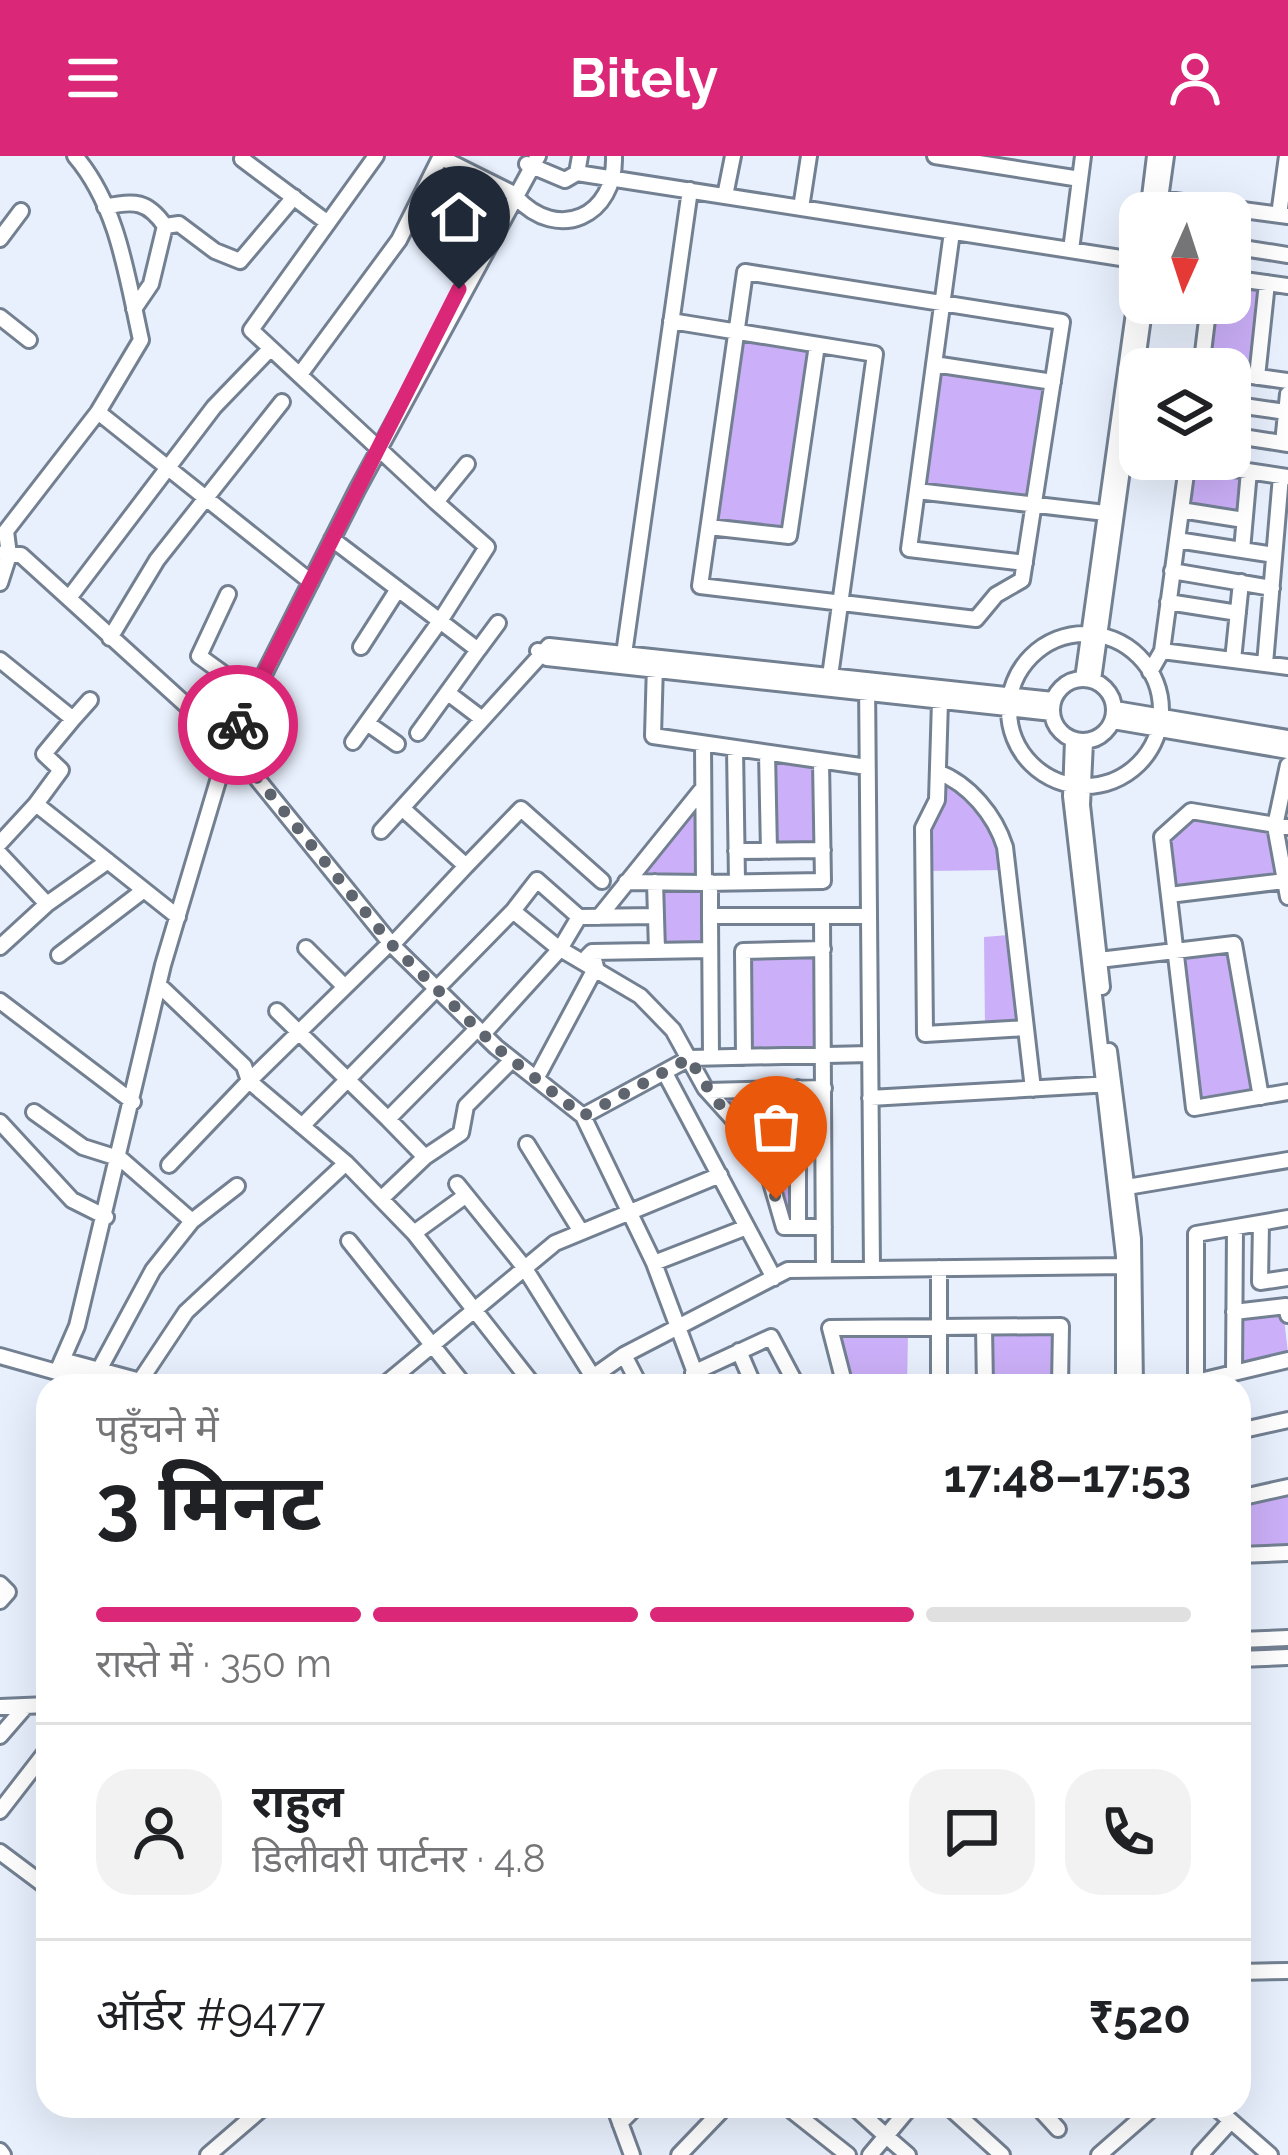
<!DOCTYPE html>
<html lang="hi">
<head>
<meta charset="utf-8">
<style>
	body { margin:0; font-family:Raleway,"Noto Sans Devanagari",sans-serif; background:#f2f2f2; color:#202124; height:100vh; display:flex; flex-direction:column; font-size:45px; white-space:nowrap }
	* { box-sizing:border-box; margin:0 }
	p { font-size:39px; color:#757577 }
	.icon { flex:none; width:66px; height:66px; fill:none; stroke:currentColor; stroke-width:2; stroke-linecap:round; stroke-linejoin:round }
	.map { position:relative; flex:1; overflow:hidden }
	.side { position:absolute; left:36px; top:1218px; width:1215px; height:744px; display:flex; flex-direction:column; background:#fff; border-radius:36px; box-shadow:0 12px 48px #0002 }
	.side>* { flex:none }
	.needle { width:78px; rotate:183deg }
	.controls { position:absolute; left:1119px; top:36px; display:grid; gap:24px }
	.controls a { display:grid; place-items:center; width:132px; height:132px; border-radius:24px; background:#fff; box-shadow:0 12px 48px #0002; font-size:60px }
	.pin { position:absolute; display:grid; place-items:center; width:102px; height:102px; color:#fff; margin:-123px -51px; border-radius:50% 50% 50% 0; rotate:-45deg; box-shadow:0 0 12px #0007 }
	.pin .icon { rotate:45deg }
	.courier { position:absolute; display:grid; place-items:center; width:120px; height:120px; margin:-60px; border:9px solid #db2777; border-radius:50%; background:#fff; color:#222; box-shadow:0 3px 15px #0007 }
	.summary em { font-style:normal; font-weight:700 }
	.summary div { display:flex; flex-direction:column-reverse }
	.summary { display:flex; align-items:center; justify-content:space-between; height:204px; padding:0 60px }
	h1 { font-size:78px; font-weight:700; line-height:90px }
	.bar { display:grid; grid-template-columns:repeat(4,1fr); gap:18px 12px; align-content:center; height:144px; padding:0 60px }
	.bar i { height:15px; border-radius:9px; background:#e0e0e0 }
	.bar .on { background:#db2777 }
	.bar p { grid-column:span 4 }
	.line { display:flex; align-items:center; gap:30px; padding:0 60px; border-top:3px solid #e0e0e0 }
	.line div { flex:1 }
	.round { display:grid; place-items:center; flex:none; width:126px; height:126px; border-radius:36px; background:#f2f2f2 }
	header { display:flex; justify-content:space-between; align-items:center; height:156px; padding:0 60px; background:#db2777; color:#fff; font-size:54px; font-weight:700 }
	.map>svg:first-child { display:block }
	.green { fill:#cbaff8 }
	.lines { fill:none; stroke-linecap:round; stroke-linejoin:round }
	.minor-casing { stroke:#738092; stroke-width:20 }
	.minor { stroke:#fff; stroke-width:14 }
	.done { stroke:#5f656e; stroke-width:12; stroke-dasharray:0 21.6 }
	.route { stroke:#db2777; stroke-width:15 }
</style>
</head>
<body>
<header><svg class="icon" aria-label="menu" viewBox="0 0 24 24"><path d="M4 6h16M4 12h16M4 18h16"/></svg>Bitely<svg class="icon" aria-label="person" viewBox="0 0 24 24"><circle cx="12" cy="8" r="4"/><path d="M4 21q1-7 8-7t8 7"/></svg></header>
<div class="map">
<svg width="1288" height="1999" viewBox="0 0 1288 1999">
	<rect width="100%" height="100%" fill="#e8f0fd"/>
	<!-- green -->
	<path class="green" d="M 1230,126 L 1263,130 L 1254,216 L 1207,210 L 1215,147 L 1230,147 Z
		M 741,181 L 811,193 L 785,373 L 715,365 Z
		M 938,214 L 1047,230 L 1029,343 L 923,329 Z
		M 1192,310 L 1246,318 L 1242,362 L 1186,353 Z
		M 772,604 L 815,609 L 816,690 L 773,690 Z
		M 947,626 L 996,678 L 1002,714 L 927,715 L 927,671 L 944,644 Z
		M 699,643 L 699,722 L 637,723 Z
		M 1194,663 L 1266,675 L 1275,719 L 1175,730 L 1170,684 Z
		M 660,731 L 706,731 L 707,790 L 660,790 Z
		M 1009,779 L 1019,867 L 985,869 L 984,781 Z
		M 1226,795 L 1253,935 L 1199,946 L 1183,801 Z
		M 817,799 L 818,894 L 749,895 L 747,800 Z
		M 793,937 L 794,1065 L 785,1063 L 767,1001 L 721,938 Z
		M 1283,1154 L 1288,1197 L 1238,1208 L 1238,1160 Z
		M 990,1176 L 1056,1176 L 1056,1230 L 990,1230 Z
		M 838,1178 L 908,1178 L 907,1230 L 851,1230 Z
		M 1288,1336 L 1288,1391 L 1239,1392 L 1239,1348 Z"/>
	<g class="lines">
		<defs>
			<path id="minor" d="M 75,0 C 118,50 127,121 141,184 L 98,256 L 311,426
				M 376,0 L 251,174 L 436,346
				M 935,0 L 1080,23
				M 242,3 L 328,67
				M 444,3 L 510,36
				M 527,8 L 565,24 L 577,17 L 580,0
				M 577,17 L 1140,105
				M 725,40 L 733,0
				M 516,41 C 558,87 616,60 614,0
				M 1160,43 L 1288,60
				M 105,51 C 134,44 148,45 165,70 L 151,128 L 134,153
				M 801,52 L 809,0
				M 1148,57 L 1155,0
				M 1158,57 L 1166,0
				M 1279,59 L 1287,0
				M 165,70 L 179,68 L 215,95 L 240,105 L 294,41
				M 952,76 L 909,393 L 1025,407
				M 0,83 L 21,55
				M 1230,90 L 1288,99
				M 1071,94 L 1083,0
				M 745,116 L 1062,166 L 1022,424 L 996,439 L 976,463 L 700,430 Z
				M 1230,122 L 1288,130
				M 0,161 L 29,184
				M 671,165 L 875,198 L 830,520
				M 934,208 L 1053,226
				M 1201,213 L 1209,147
				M 301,217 L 399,84 L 441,0
				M 1230,217 L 1288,225
				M 1257,221 L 1267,127
				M 1230,248 L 1286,256
				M 1230,279 L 1288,288
				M 1283,287 L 1288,238
				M 1187,306 L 1288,321
				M 917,335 L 1114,358
				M 1181,354 L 1244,364
				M 709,371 L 789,380 L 817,189
				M 332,383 L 440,465 L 353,586
				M 1177,384 L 1274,399
				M 1242,394 L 1249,315
				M 3,397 L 9,399 L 6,375 L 98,256
				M 1172,415 L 1272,432
				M 0,427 L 9,399 L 21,399 L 229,588 L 392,789
				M 228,438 L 199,500 L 253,539
				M 69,442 L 214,251 L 269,194
				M 1168,446 L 1238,457
				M1009 554a76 76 0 1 1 152 0a76 76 0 1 1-152 0Z
				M 110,482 L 157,404 L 282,246
				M 361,491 L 398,433
				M 478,494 L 498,467
				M 538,495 L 547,502 L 1052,557
				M 1162,495 L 1288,511
				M 0,504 L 73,563 L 44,598 L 61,614 L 36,648
				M 1233,504 L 1241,426
				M 623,505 L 690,34
				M 655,508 L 653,580 L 867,611
				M 1265,508 L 1281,320
				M 1150,516 L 1162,495 L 1188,303
				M1052 554a31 31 0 1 1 62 0a31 31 0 1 1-62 0Z
				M 1083,523 L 1140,114
				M 867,524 L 872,1113
				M 1093,524 L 1145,147
				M 448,537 L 481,562
				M 940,545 L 937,644 L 923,672 L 925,878 L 1025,872
				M 1115,553 L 1288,582
				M 73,563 L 90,544
				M 1113,565 L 1288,595
				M 367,567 L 397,588
				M 418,577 L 478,494 L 440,465 L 487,391 L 436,346 L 467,308
				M 1073,584 L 1071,640 L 1124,1100 L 1124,1230
				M 1085,586 L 1082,649 L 1102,831
				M 735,592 L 737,725
				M 767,597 L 769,695
				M 1288,609 L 1275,670 L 1288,741
				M 938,616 C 969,628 995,659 1005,691 L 1033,933
				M 1288,671 L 1191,655 L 1162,681 L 1194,952 L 1288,936
				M 381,675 L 402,652
				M 0,687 L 36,648 L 178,761
				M 736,695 L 823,694
				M 0,698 L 47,748 L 108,705
				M 466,710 L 521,653 L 602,725
				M 626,726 L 704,727 L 703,588
				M 655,726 L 657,795
				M 710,726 L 710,760
				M 704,727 L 823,725 L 821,605
				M 1169,739 L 1285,725
				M 513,755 L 537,724 L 579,761 L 656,760
				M 822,760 L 824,1114
				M 599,761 L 703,632
				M 391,786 L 249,925 L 346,1007 L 414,1077 L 465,1040
				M 0,791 L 47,748
				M 306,792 L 345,831
				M 59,799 L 144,734
				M 587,801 L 592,796 L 710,794
				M 1099,804 L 1234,788 L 1261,941
				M 159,829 L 244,910 L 249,925 L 169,1009
				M 0,845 L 133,946
				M 277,855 L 388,963 L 477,873
				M 483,878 L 560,793 L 579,761
				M 1109,895 L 1133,1083 L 1135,1230
				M 870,898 L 690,902 L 583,960 L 496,891 L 392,789 L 466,710 L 402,652 L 549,490 L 1053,544
				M 711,901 L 710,760 L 869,760
				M 744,901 L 743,795 L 823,793
				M 665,917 L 774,1122
				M 536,923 L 596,811 L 592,796
				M 798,932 L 798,1071
				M 708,935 L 824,932
				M 870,942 L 1111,928
				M 34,956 L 83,991 L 121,1003 L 192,1065 L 153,1114 L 99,1214
				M 583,960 L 654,1107 L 700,1230
				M 388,963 L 425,1001
				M 0,966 L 72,1044 L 106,1061
				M 302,970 L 513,755 L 557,791 L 640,840 L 673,874 L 705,932 L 751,983 L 768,1016 L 784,1071 L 824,1071
				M 527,988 L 580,1074
				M 457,1028 L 524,1111 L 593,1221
				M 1127,1031 L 1288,1004
				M 381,1043 L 425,1001 L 461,977 L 466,950 L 512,904
				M 192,1065 L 237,1030
				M 1261,1067 L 1260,1126 L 1288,1122
				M 414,1077 L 534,1230
				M 349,1085 L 465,1230
				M 654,1107 L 747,1071
				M 1234,1156 L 1286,1150 L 1288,1159
				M 984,1171 L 985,1230
				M 739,1195 L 754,1230
				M 0,1200 L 106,1230
				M 62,1204 L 140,1225 L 186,1156 L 346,1007
				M 57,1216 L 77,1170 L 163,809 L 229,588 L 357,334 L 538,0
				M 693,1217 L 771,1181 L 797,1230
				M 1234,1217 L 1235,1072
				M 1196,1226 L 1288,1204
				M 383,1230 L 555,1087 L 720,1019
				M 580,1230 L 624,1199
				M 640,1230 L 624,1199 L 788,1114 L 1129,1110
				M 845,1230 L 830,1172 L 1061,1170 L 1060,1230
				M 939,1230 L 939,1112
				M 1196,1230 L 1196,1078 L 1288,1062
				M 1239,1275 L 1288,1264
				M 1239,1342 L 1288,1331
				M 1239,1399 L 1288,1397
				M 0,1428 L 8,1436 L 0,1445
				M 1239,1484 L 1288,1482
				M 1239,1503 L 1288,1501
				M 0,1551 L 48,1549
				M 0,1580 L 26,1550
				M 0,1655 L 48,1593
				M 0,1696 L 48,1732
				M 1239,1816 L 1288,1815
				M 614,1950 L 632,1999
				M 786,1950 L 848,1999
				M 853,1950 L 886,1980 L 911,1950
				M 948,1950 L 1002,1999
				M 1037,1950 L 1058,1973
				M 1214,1950 L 1270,1999
				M 620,1967 L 637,1950
				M 0,1995 L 3,1999
				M 208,1999 L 265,1950
				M 679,1999 L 726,1950
				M 870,1999 L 886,1980 L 908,1999
				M 1099,1999 L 1155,1950
				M 1200,1999 L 1231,1965"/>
		</defs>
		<!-- minor casing -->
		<use href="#minor" class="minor-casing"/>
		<!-- minor -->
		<use href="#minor" class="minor"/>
	</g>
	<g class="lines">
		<!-- done -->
		<path class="done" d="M 238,569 L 229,587 L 392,789 L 496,891 L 583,960 L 690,902 C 716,954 759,986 776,1043"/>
		<!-- route -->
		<path class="route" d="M 238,569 L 459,133"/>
	</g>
</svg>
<div class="controls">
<a><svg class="needle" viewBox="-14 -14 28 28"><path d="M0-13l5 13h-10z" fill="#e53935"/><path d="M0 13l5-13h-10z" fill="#757577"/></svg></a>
<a><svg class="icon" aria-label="layers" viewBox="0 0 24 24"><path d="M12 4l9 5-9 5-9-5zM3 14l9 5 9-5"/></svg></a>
</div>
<div class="pin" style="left:776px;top:1043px;background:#ea580c"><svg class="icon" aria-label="bag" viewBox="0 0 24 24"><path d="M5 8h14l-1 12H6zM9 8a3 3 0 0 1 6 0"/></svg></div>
<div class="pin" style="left:459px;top:133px;background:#1f2937"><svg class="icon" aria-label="home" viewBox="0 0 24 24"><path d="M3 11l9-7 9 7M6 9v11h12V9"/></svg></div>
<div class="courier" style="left:238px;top:569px"><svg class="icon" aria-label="bike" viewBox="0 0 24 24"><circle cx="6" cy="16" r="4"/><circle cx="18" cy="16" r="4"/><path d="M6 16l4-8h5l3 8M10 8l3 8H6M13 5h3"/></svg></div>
<section class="side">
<div class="summary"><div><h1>3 मिनट</h1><p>पहुँचने में</p></div><em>17:48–17:53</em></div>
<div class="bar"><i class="on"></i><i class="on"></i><i class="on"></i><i></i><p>रास्ते में · 350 m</p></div>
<div class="line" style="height:216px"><a class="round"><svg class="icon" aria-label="person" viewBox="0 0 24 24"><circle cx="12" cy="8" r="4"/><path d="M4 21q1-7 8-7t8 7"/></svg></a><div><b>राहुल</b><p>डिलीवरी पार्टनर · 4.8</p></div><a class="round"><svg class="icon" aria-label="chat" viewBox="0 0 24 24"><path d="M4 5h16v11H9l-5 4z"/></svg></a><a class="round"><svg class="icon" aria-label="phone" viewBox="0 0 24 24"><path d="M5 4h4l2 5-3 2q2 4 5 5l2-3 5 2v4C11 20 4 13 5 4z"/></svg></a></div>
<div class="line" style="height:156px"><div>ऑर्डर #9477</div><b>₹520</b></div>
</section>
</div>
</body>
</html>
